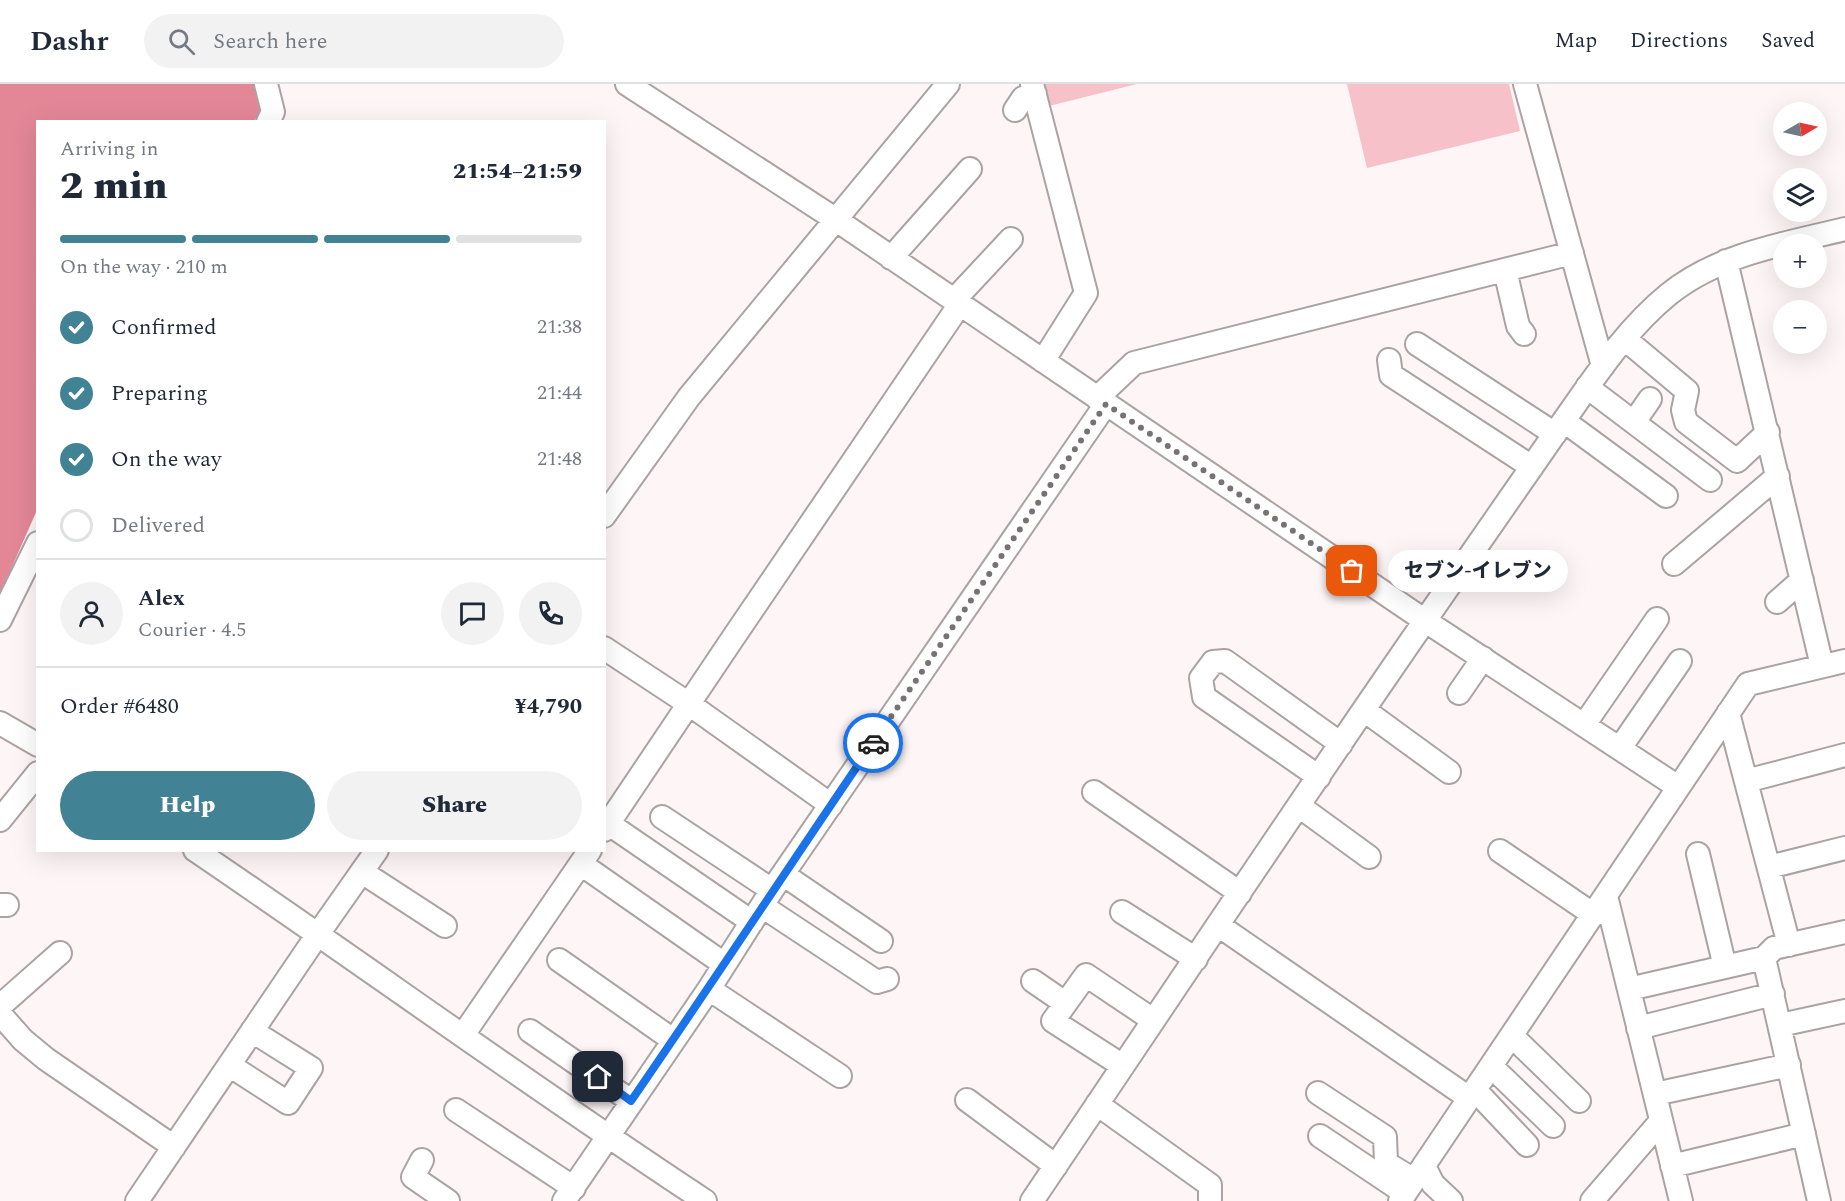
<!DOCTYPE html>
<html lang="en">
<head>
<meta charset="utf-8">
<style>
	body { margin:0; font-family:Spectral,"Noto Sans JP",serif; background:#f2f2f3; color:#1f2937; height:100vh; display:flex; flex-direction:column; font-size:22px; white-space:nowrap }
	* { box-sizing:border-box; margin:0 }
	p { font-size:20px; color:#747a83 }
	.icon { flex:none; width:33px; height:33px; fill:none; stroke:currentColor; stroke-width:2; stroke-linecap:round; stroke-linejoin:round }
	.map { position:relative; flex:1; overflow:hidden }
	.side { position:absolute; left:36px; top:36px; width:570px; height:732px; display:flex; flex-direction:column; background:#fff; border-radius:0px; box-shadow:0 6px 24px #0002 }
	.side>* { flex:none }
	.needle { width:39px; rotate:81deg }
	.fabs { position:absolute; left:1773px; top:18px; display:grid; gap:12px }
	.fabs a { display:grid; place-items:center; width:54px; height:54px; border-radius:50%; background:#fff; box-shadow:0 6px 24px #0002; font-size:30px }
	.pin { position:absolute; display:grid; place-items:center; width:51px; height:51px; color:#fff; margin:-26px; border-radius:12px; box-shadow:0 3px 9px #0006 }
	.courier { position:absolute; display:grid; place-items:center; width:60px; height:60px; margin:-30px; border:4px solid #1a73e8; border-radius:50%; background:#fff; color:#222; box-shadow:0 2px 8px #0007 }
	.bubble { position:absolute; height:42px; border-radius:21px; background:#fff; box-shadow:0 6px 24px #0002; font-size:20px; font-weight:800; line-height:42px; text-align:center }
	.summary em { font-style:normal; font-weight:800 }
	.summary div { display:flex; flex-direction:column-reverse }
	.summary { display:flex; align-items:center; justify-content:space-between; height:102px; padding:0 24px }
	h1 { font-size:39px; font-weight:800; line-height:45px }
	.bar { display:grid; grid-template-columns:repeat(4,1fr); gap:9px 6px; align-content:center; height:72px; padding:0 24px }
	.bar i { height:8px; border-radius:4px; background:#e0e1e3 }
	.bar .active { background:#418295 }
	.bar p { grid-column:span 4 }
	.line { display:flex; align-items:center; gap:15px; padding:0 24px; border-top:2px solid #e0e1e3 }
	.line div { flex:1 }
	.round { display:grid; place-items:center; flex:none; width:63px; height:63px; border-radius:32px; background:#f2f2f3 }
	ol { padding:0 24px; list-style:none }
	li { display:flex; align-items:center; gap:18px; height:66px }
	li p { margin-inline-start:auto }
	li .icon { padding:6px; border-radius:50%; background:#418295; color:#fff; stroke-width:4 }
	li:last-child { color:#747a83 }
	li i { width:33px; height:33px; border:3px solid #e0e1e3; border-radius:50% }
	.action { display:flex; gap:12px; margin-top:auto; padding:12px 24px }
	.action a { flex:1; height:69px; border-radius:36px; background:#418295; color:#fff; font-size:24px; font-weight:800; line-height:69px; text-align:center }
	.action a+a { background:#f2f2f3; color:#1f2937 }
	header { display:flex; align-items:center; gap:36px; box-sizing:border-box; height:84px; padding:0 30px; background:#fff; border-bottom:2px solid #e0e1e3 }
	header strong { font-size:28px }
	nav { display:flex; gap:33px; margin-inline-start:auto; font-size:21px }
	.search { width:420px; height:54px; background:#f2f2f3; display:flex; align-items:center; gap:15px; box-sizing:border-box; padding:0 21px; border-radius:33px; color:#747a83; font-size:22px }
	.map>svg:first-child { display:block }
	.green { fill:#f6c1c8 }
	.water { fill:#e38797 }
	.lines { fill:none; stroke-linecap:round; stroke-linejoin:round }
	.minor-casing { stroke:#aba3a3; stroke-width:26 }
	.minor { stroke:#fff; stroke-width:22 }
	.done { stroke:#787373; stroke-width:6; stroke-dasharray:0 10.8 }
	.route { stroke:#1a73e8; stroke-width:8 }
</style>
</head>
<body>
<header>
<strong>Dashr</strong>
<div class="search"><svg class="icon" aria-label="search" viewBox="0 0 24 24"><circle cx="10" cy="10" r="6"/><path d="M15 15l6 6"/></svg>Search here</div>
<nav><a>Map</a><a>Directions</a><a>Saved</a></nav>
</header>
<div class="map">
<svg width="1845" height="1117" viewBox="0 0 1845 1117">
	<rect width="100%" height="100%" fill="#fef5f6"/>
	<!-- green -->
	<path class="green" d="M 1039,0 L 1137,0 L 1045,23 Z
		M 1347,0 L 1509,0 L 1520,47 L 1367,84 Z"/>
	<!-- water -->
	<path class="water" d="M 0,0 L 261,0 L 266,21 L 254,37 L 38,38 L 37,426 L 0,510 Z"/>
	<g class="lines">
		<defs>
			<path id="minor" d="M 266,0 L 273,28 L 268,38
				M 627,0 L 835,135 L 1424,536 L 1678,703
				M 1032,0 L 1086,209 L 1043,277
				M 1525,0 L 1603,282
				M 1015,26 L 1023,14 L 1035,10
				M 891,174 L 970,85
				M 1726,177 L 1822,582
				M 1505,186 L 1518,242 L 1524,250
				M 954,216 L 1011,155
				M 1625,255 L 1687,307 L 1683,326 L 1686,338 L 1737,377 L 1768,348
				M 1417,260 L 1555,350
				M 1389,276 L 1391,291 L 1532,383
				M 1587,303 L 1710,396
				M 1097,314 L 1134,279 L 1572,169
				M 1564,337 L 1666,412
				M 1634,338 L 1650,315
				M 604,432 L 689,313 L 948,0
				M 1674,480 L 1778,392
				M 1777,518 L 1802,496
				M 0,536 L 38,459
				M 604,564 L 689,620 L 831,721
				M 1459,609 L 1483,574
				M 1364,626 L 1449,688
				M 1728,629 L 1789,861
				M 0,639 L 38,661
				M 1584,641 L 1657,535
				M 1620,664 L 1680,577
				M 1319,693 L 1204,613 L 1201,594 L 1213,578 L 1225,577 L 1341,660
				M 1746,697 L 1845,671
				M 1094,708 L 1240,809
				M 1299,722 L 1369,773
				M 662,733 L 772,806
				M 0,736 L 38,689
				M 609,740 L 752,838
				M 604,746 L 733,554 L 960,220
				M 195,766 C 366,882 533,1004 705,1117
				M 1500,767 L 1594,831
				M 1698,770 L 1725,883
				M 581,780 L 724,880
				M 1769,783 L 1845,764
				M 362,788 L 445,842
				M 784,791 L 881,857
				M 1606,812 L 1681,1117
				M 0,821 L 7,821
				M 762,822 L 877,898 L 887,895
				M 1122,828 L 1196,875
				M 1218,841 L 1469,1014
				M 559,876 L 673,956
				M 1033,897 L 1065,919
				M 709,905 L 840,992
				M 1629,905 L 1764,874
				M 0,922 L 60,869
				M 0,930 L 23,956 L 46,975 L 174,1063
				M 1780,941 L 1845,927
				M 1638,944 L 1773,910
				M 530,947 L 631,1017
				M 463,951 L 590,766
				M 1512,952 L 1579,1017
				M 229,981 L 288,1019 L 311,984 L 252,947
				M 1123,982 L 1053,937 L 1086,891 L 1153,936
				M 1491,982 L 1553,1042
				M 1475,1006 L 1527,1061
				M 1318,1009 L 1385,1053 L 1386,1079 L 1414,1096
				M 1655,1010 L 1789,981
				M 967,1016 L 1056,1082
				M 1097,1020 L 1210,1101 L 1210,1115
				M 456,1026 L 574,1104
				M 1320,1052 L 1396,1103
				M 422,1076 L 413,1093 L 448,1117
				M 1424,1082 L 1433,1100 L 1451,1117
				M 1672,1082 L 1804,1050
				M 137,1117 L 318,850 L 377,766
				M 564,1117 L 709,905 L 772,806 L 1106,320
				M 1032,1117 C 1178,901 1322,683 1472,469 C 1503,424 1534,380 1565,335 C 1596,291 1627,244 1669,210 C 1719,170 1784,160 1845,145
				M 1400,1117 L 1748,600 L 1845,577
				M 1592,1117 L 1661,1037
				M 1819,1117 L 1764,874 L 1774,864 L 1845,848"/>
		</defs>
		<!-- minor casing -->
		<use href="#minor" class="minor-casing"/>
		<!-- minor -->
		<use href="#minor" class="minor"/>
	</g>
	<g class="lines">
		<!-- done -->
		<path class="done" d="M 873,659 L 1106,320 L 1352,487"/>
		<!-- route -->
		<path class="route" d="M 598,993 L 631,1017 C 713,898 792,778 873,659"/>
	</g>
</svg>
<div class="fabs">
<a><svg class="needle" viewBox="-14 -14 28 28"><path d="M0-13l5 13h-10z" fill="#e53935"/><path d="M0 13l5-13h-10z" fill="#747a83"/></svg></a>
<a><svg class="icon" aria-label="layers" viewBox="0 0 24 24"><path d="M12 4l9 5-9 5-9-5zM3 14l9 5 9-5"/></svg></a>
<a>+</a>
<a>−</a>
</div>
<div class="pin" style="left:1352px;top:487px;background:#ea580c"><svg class="icon" aria-label="bag" viewBox="0 0 24 24"><path d="M5 8h14l-1 12H6zM9 8a3 3 0 0 1 6 0"/></svg></div>
<div class="pin" style="left:598px;top:993px;background:#1f2937"><svg class="icon" aria-label="home" viewBox="0 0 24 24"><path d="M3 11l9-7 9 7M6 9v11h12V9"/></svg></div>
<div class="courier" style="left:873px;top:659px"><svg class="icon" aria-label="car" viewBox="0 0 24 24"><path d="M5 17H2v-5l4-1 3-4h7l3 4 3 1v5h-3M9 17h6M6 11h13"/><circle cx="7" cy="17" r="2"/><circle cx="17" cy="17" r="2"/></svg></div>
<div class="bubble" style="left:1388px;top:466px;width:180px">セブン-イレブン</div>
<section class="side">
<div class="summary"><div><h1>2 min</h1><p>Arriving in</p></div><em>21:54–21:59</em></div>
<div class="bar"><i class="active"></i><i class="active"></i><i class="active"></i><i></i><p>On the way · 210 m</p></div>
<ol>
<li><svg class="icon" aria-label="check" viewBox="0 0 24 24"><path d="M5 12l5 5 9-10"/></svg>Confirmed<p>21:38</p></li>
<li><svg class="icon" aria-label="check" viewBox="0 0 24 24"><path d="M5 12l5 5 9-10"/></svg>Preparing<p>21:44</p></li>
<li><svg class="icon" aria-label="check" viewBox="0 0 24 24"><path d="M5 12l5 5 9-10"/></svg>On the way<p>21:48</p></li>
<li><i></i>Delivered</li>
</ol>
<div class="line" style="height:108px"><a class="round"><svg class="icon" aria-label="person" viewBox="0 0 24 24"><circle cx="12" cy="8" r="4"/><path d="M4 21q1-7 8-7t8 7"/></svg></a><div><b>Alex</b><p>Courier · 4.5</p></div><a class="round"><svg class="icon" aria-label="chat" viewBox="0 0 24 24"><path d="M4 5h16v11H9l-5 4z"/></svg></a><a class="round"><svg class="icon" aria-label="phone" viewBox="0 0 24 24"><path d="M5 4h4l2 5-3 2q2 4 5 5l2-3 5 2v4C11 20 4 13 5 4z"/></svg></a></div>
<div class="line" style="height:78px"><div>Order #6480</div><b>¥4,790</b></div>
<div class="action"><a>Help</a><a>Share</a></div>
</section>
</div>
</body>
</html>
